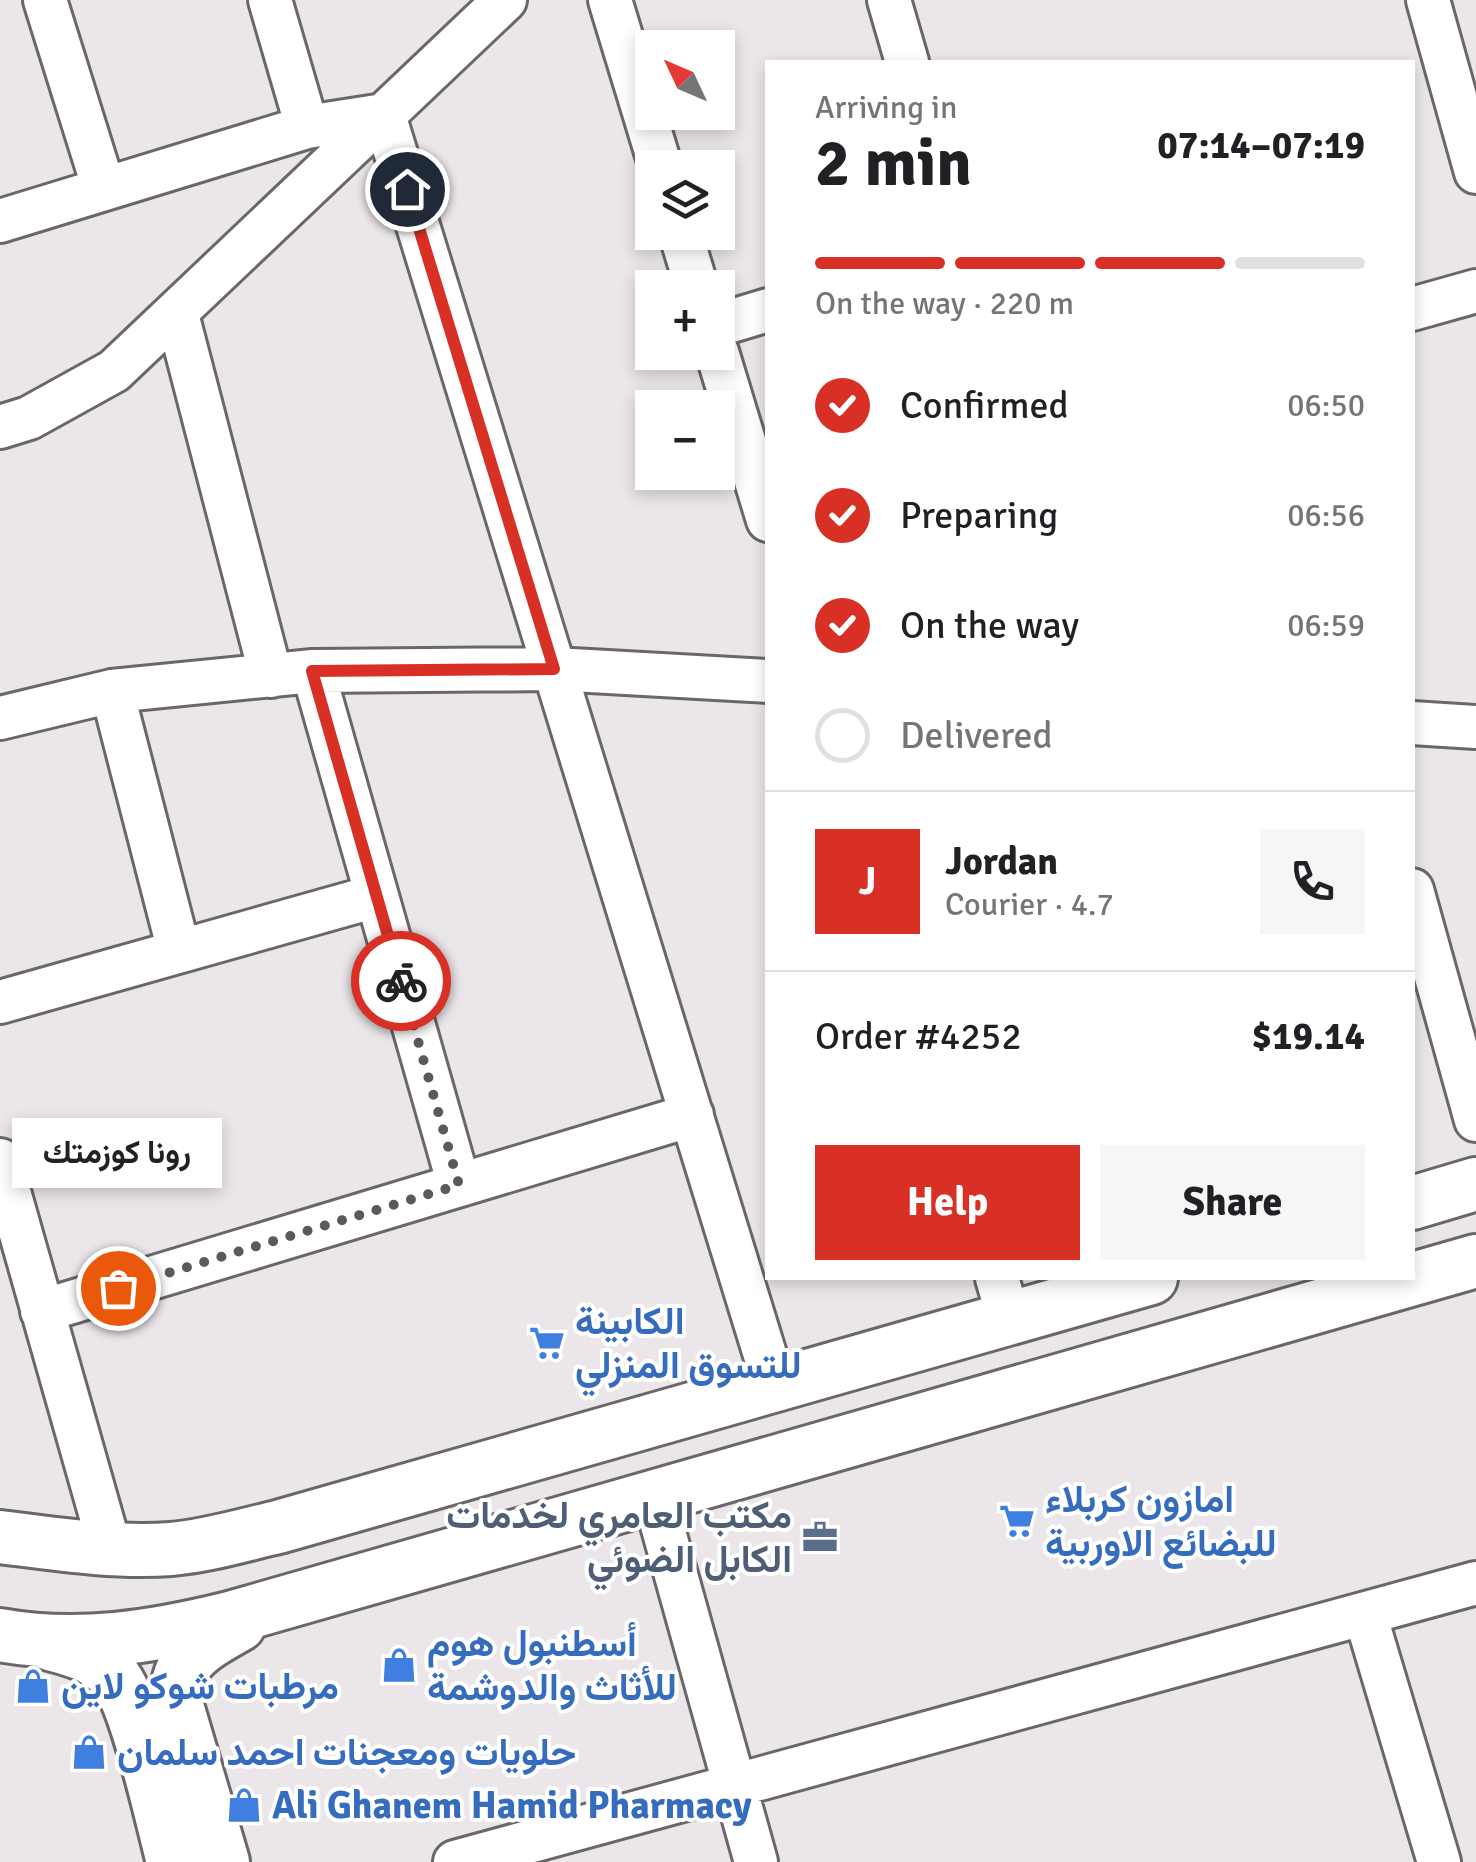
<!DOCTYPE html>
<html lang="en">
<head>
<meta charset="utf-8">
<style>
	body { margin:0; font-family:Signika,Vazirmatn,sans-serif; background:#f6f6f6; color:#202124; height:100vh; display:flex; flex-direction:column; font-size:38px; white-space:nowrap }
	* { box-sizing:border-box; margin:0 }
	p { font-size:32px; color:#757577 }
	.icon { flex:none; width:55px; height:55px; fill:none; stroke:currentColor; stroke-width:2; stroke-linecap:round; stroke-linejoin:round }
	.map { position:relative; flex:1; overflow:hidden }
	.panel { position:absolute; left:765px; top:60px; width:650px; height:1220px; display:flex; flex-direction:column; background:#fff; border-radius:0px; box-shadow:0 5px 15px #0003 }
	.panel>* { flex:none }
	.needle { width:65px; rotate:314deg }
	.tools { position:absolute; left:635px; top:30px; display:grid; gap:20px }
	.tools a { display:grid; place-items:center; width:100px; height:100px; border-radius:0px; background:#fff; box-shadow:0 5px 15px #0003; font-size:50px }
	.pin { position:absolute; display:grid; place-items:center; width:85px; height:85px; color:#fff; margin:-42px; border:5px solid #fff; border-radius:50%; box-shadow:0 2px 10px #0007 }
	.courier { position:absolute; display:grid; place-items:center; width:100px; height:100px; margin:-50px; border:8px solid #d93025; border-radius:50%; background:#fff; color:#222; box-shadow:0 2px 12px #0007 }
	.bubble { position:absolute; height:70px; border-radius:0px; background:#fff; box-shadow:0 5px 15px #0003; font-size:32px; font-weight:700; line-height:70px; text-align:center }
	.head em { font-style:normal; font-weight:700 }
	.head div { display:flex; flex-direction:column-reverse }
	.head { display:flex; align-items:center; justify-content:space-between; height:170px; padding:0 50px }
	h1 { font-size:65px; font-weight:700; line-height:75px }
	.bar { display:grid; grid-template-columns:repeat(4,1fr); gap:15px 10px; align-content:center; height:120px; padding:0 50px }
	.bar i { height:12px; border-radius:8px; background:#e0e0e0 }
	.bar .current { background:#d93025 }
	.bar p { grid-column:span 4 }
	.line { display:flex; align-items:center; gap:25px; padding:0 50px; border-top:2px solid #e0e0e0 }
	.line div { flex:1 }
	.round { display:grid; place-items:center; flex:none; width:105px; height:105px; border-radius:0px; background:#f6f6f6 }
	ol { padding:0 50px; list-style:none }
	li { display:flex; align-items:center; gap:30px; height:110px }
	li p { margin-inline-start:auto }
	li .icon { padding:10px; border-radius:50%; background:#d93025; color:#fff; stroke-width:4 }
	li:last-child { color:#757577 }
	li i { width:55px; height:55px; border:5px solid #e0e0e0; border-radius:50% }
	.button { display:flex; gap:20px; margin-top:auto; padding:20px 50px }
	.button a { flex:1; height:115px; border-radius:0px; background:#d93025; color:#fff; font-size:40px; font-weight:700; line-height:115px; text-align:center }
	.button a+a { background:#f6f6f6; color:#202124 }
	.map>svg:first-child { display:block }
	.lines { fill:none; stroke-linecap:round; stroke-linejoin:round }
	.minor-casing { stroke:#6a666a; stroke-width:48 }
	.major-casing { stroke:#6a666a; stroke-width:58 }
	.minor { stroke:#fff; stroke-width:42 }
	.major { stroke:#fff; stroke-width:52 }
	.done { stroke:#5c595b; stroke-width:10; stroke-dasharray:0 18 }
	.route { stroke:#d93025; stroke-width:12 }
	.labels { text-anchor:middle; stroke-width:8; stroke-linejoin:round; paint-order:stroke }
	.shop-label { font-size:38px; font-weight:bold; fill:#366cbe; stroke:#fff; text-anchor:start }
	.service-label { font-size:38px; font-weight:bold; fill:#4e5e75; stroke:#fff; text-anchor:end }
</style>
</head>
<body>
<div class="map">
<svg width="1476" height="1862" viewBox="0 0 1476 1862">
	<rect width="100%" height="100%" fill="#eae6ea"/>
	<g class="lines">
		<defs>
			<path id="minor" d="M 45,0 L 104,189
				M 270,0 L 307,127
				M 610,0 L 661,168
				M 889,0 L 907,62
				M 1428,0 L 1476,172
				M 0,221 L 307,127 L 384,115 L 774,1384
				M 680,232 L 697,288
				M 1412,309 L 1476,291
				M 177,314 L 271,676
				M 718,325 L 768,310
				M 717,352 L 768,520
				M 0,427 L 29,418 L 114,371 L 505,0
				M 313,671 L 459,1185
				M 112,691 L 179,951
				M 0,718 L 112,691 L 313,671 L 554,669 L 768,681
				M 1412,723 L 1476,727
				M 1412,890 L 1476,1120
				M 0,1002 L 376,896
				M 0,1160 L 110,1548
				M 997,1278 L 1009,1319
				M 42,1311 L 692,1115
				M 654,1496 L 756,1862
				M 1365,1614 L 1439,1862
				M 455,1862 L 1476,1583"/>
			<path id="major" d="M 1412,1203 L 1476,1184
				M 0,1537 C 56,1544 114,1553 171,1549 C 207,1546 243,1535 278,1527 L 1151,1278
				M 0,1635 C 78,1649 153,1637 230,1618 L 1476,1261
				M 50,1644 C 73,1650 96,1656 113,1675 C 137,1702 162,1821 173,1862
				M 223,1862 L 178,1709 C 170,1662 202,1646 239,1625"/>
		</defs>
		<!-- minor casing -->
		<use href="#minor" class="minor-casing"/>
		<!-- major casing -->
		<use href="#major" class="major-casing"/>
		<!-- minor -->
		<use href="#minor" class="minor"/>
		<!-- major -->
		<use href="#major" class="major"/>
	</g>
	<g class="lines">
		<!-- done -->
		<path class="done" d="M 118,1288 L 459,1185 L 401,981"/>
		<!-- route -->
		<path class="route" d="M 401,981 L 312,671 L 554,669 L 407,189"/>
	</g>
	<!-- icons -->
	<defs>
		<symbol id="supermarket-bare" viewBox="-9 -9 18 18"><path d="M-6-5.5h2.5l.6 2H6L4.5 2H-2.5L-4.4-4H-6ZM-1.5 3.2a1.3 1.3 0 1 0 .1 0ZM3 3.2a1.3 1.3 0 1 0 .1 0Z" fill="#3f7fe0" stroke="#fff" stroke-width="2.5" paint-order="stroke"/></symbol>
		<symbol id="office-bare" viewBox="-9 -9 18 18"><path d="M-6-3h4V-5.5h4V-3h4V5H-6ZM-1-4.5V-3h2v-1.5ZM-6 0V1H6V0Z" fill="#5c6f8a" stroke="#fff" stroke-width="2.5" paint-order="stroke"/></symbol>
		<symbol id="shop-bare" viewBox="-9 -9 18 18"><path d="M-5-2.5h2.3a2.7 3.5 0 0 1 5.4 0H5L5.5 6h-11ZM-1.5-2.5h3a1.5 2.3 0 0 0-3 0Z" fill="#3f7fe0" stroke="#fff" stroke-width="2.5" paint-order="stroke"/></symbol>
	</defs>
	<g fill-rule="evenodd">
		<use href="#supermarket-bare" x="522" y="1318" width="50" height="50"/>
		<use href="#supermarket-bare" x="992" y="1496" width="50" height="50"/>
		<use href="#office-bare" x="795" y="1512" width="50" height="50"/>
		<use href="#shop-bare" x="374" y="1640" width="50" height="50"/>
		<use href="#shop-bare" x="8" y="1661" width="50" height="50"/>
		<use href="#shop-bare" x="64" y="1727" width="50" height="50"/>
		<use href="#shop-bare" x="219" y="1780" width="50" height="50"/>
	</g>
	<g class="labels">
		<!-- shop labels -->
		<g class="shop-label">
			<text x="575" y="1334">الكابينة<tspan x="575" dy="44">للتسوق المنزلي</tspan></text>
			<text x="1045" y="1512">امازون كربلاء<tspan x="1045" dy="44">للبضائع الاوربية</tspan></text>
			<text x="427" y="1656">أسطنبول هوم<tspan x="427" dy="44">للأثاث والدوشمة</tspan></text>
			<text x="61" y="1699">مرطبات شوكو لاين</text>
			<text x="117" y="1765">حلويات ومعجنات احمد سلمان</text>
			<text x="272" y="1818">Ali Ghanem Hamid Pharmacy</text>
		</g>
		<!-- service labels -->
		<g class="service-label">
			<text x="792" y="1528">مكتب العامري لخدمات<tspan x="792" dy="44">الكابل الضوئي</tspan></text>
		</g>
	</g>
</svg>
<div class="tools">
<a><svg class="needle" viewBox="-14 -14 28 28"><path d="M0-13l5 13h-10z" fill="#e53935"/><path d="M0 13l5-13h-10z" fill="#757577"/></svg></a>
<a><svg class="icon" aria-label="layers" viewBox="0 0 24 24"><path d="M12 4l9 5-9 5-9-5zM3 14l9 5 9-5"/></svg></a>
<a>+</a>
<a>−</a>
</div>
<div class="pin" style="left:118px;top:1288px;background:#ea580c"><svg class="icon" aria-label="bag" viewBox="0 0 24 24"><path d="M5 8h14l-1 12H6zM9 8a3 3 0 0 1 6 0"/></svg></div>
<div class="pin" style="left:407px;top:189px;background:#1f2937"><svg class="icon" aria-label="home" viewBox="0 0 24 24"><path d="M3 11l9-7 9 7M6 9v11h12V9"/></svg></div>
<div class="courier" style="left:401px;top:981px"><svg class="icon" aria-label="bike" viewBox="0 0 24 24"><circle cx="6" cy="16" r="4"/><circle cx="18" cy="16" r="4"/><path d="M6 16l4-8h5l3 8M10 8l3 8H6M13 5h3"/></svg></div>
<div class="bubble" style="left:12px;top:1118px;width:210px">رونا كوزمتك</div>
<section class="panel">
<div class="head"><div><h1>2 min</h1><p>Arriving in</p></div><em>07:14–07:19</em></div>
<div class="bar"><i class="current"></i><i class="current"></i><i class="current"></i><i></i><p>On the way · 220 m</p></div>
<ol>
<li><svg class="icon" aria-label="check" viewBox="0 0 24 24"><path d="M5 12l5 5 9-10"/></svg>Confirmed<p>06:50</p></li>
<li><svg class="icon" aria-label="check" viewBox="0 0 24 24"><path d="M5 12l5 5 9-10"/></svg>Preparing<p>06:56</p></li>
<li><svg class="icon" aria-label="check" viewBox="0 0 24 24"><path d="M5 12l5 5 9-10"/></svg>On the way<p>06:59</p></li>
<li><i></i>Delivered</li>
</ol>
<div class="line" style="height:180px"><b class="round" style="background:#d93025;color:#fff">J</b><div><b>Jordan</b><p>Courier · 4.7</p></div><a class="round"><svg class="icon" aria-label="phone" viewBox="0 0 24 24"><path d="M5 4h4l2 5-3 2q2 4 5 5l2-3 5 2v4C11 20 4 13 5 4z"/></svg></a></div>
<div class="line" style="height:130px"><div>Order #4252</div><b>$19.14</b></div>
<div class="button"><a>Help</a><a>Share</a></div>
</section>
</div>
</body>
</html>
